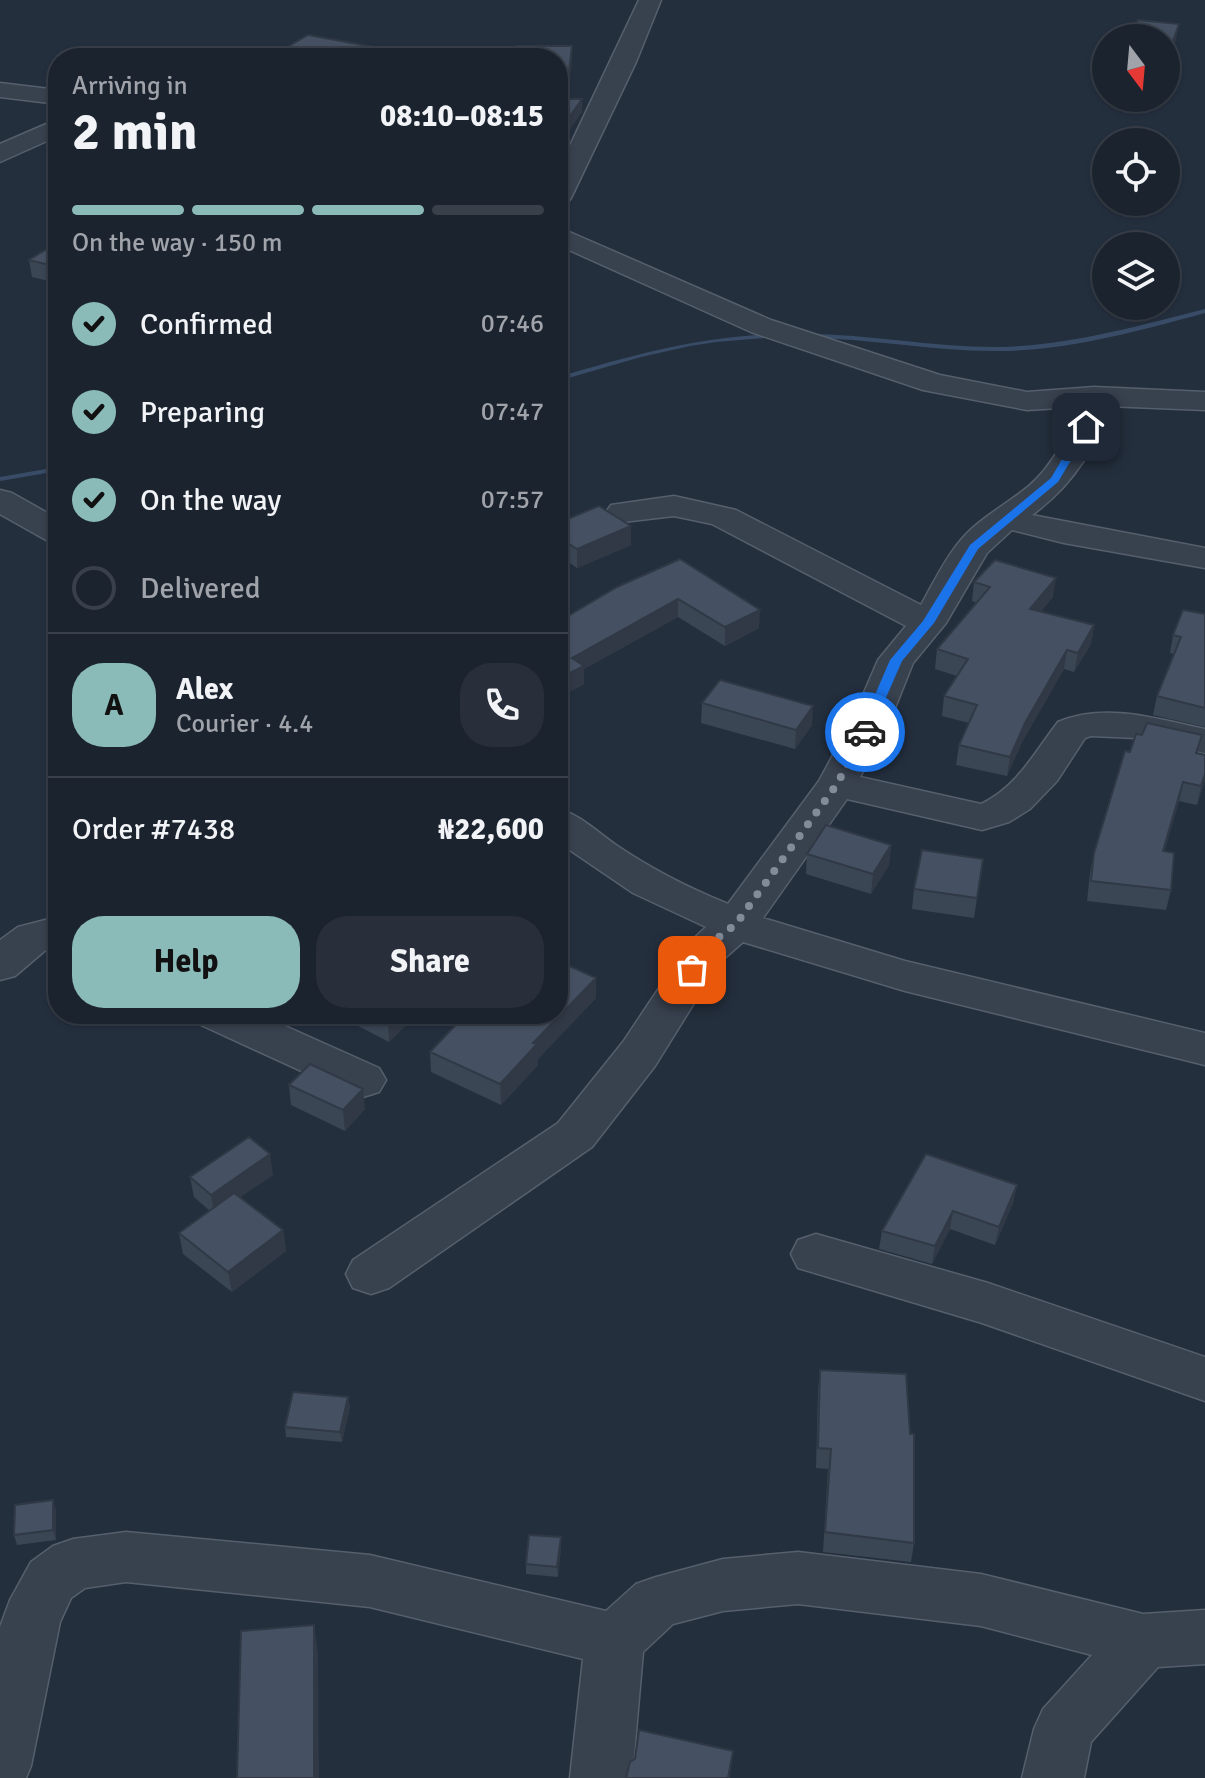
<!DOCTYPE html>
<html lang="en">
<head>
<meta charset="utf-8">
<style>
	body { margin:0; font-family:Signika,sans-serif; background:#282f3a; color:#f1f3f6; height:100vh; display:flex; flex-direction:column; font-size:30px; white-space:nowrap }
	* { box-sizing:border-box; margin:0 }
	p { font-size:26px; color:#a0a4aa }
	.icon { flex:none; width:44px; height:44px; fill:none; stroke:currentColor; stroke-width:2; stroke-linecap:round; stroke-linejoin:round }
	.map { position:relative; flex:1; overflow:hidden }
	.drawer { position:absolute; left:48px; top:48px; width:520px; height:976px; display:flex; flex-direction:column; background:#1b232e; border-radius:32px; box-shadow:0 2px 6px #0004,0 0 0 2px #39404a }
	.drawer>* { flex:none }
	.needle { width:52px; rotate:164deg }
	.tools { position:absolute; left:1092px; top:24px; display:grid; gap:16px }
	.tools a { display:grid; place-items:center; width:88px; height:88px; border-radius:50%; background:#1b232e; box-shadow:0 2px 6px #0004,0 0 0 2px #39404a; font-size:40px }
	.pin { position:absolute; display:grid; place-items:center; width:68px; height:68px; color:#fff; margin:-34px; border-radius:16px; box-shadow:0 4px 12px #0006 }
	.courier { position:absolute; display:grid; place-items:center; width:80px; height:80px; margin:-40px; border:6px solid #1a73e8; border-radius:50%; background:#fff; color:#222; box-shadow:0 2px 10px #0007 }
	.summary em { font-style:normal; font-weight:700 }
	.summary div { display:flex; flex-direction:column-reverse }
	.summary { display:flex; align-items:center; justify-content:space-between; height:136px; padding:0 24px }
	h1 { font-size:52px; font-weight:700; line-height:60px }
	.bar { display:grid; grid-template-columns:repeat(4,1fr); gap:12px 8px; align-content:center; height:96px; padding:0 24px }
	.bar i { height:10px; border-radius:6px; background:#39404a }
	.bar .current { background:#8bbbb9 }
	.bar p { grid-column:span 4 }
	.line { display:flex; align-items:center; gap:20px; padding:0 24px; border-top:2px solid #39404a }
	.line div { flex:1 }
	.round { display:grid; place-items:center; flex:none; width:84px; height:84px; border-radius:32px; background:#282f3a }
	ol { padding:0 24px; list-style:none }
	li { display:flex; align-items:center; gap:24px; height:88px }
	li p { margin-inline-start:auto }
	li .icon { padding:8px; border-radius:50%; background:#8bbbb9; color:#111; stroke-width:4 }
	li:last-child { color:#a0a4aa }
	li i { width:44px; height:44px; border:4px solid #39404a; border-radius:50% }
	.action { display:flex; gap:16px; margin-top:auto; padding:16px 24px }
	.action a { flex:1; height:92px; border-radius:32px; background:#8bbbb9; color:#111; font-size:32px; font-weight:700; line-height:92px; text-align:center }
	.action a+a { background:#282f3a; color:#f1f3f6 }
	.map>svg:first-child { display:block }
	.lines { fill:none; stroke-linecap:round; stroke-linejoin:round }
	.stream { fill:#394c67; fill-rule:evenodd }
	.minor-casing { stroke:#565f6c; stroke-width:3 }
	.minor { fill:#38414e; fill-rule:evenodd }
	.wall { fill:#3b4654 }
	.shaded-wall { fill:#303945 }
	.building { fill:#455162; stroke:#303945; stroke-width:2 }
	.route { fill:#1a73e8 }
	.done { stroke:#828b98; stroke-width:8; stroke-dasharray:0 14.4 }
</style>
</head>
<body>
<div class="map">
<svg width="1205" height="1778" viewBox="0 0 1205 1778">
	<rect width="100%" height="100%" fill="#242f3e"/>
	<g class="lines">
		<!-- stream -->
		<path class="stream" d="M 1205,309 L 1205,313 C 1138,331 1071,350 1001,351 C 936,352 871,338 806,338 L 802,336 L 806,334 C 871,334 936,348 1001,347 C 1071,345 1138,326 1205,309 Z
			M 774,334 L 776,335 L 776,337 L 716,342 L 690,346 L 641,357 L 558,381 L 558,377 C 633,355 696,337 774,334 Z
			M 58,467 L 58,471 L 0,481 L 0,477 Z"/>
		<defs>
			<path id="minor" d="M 639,0 L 661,0 L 636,62 L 571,198 L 567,204 L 558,206 L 558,171 Z
				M 0,83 L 58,90 L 58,104 L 0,97 Z
				M 58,119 L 58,136 L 0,162 L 0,144 Z
				M 558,227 L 771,320 L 940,375 L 1027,392 L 1094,387 L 1205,392 L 1205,410 L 1107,406 C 1096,451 1069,488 1032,515 L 1205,548 L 1205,568 L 1064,543 L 1012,530 L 987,553 L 946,623 L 913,663 L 891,718 L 860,777 L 981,804 C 1018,786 1034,753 1058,722 C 1105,702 1158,719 1205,729 L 1205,753 L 1136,738 L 1091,736 L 1085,738 L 1057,781 L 1030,809 L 1009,822 L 982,830 L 847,799 L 763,918 L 905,961 L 1205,1033 L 1205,1065 L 905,991 L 743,942 L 719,963 L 655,1066 L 592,1147 L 389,1288 L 371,1294 L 353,1288 L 346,1274 L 353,1260 L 558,1123 L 623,1042 L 689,943 L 706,927 L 633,893 L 558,842 L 558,809 C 581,815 597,832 616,845 C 651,869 689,888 728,904 L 819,781 L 853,718 L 878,660 L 906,626 L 712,524 L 674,516 L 623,522 L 611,519 L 606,512 L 611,505 L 674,496 L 736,510 L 921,605 C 933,584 944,560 960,541 C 979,518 1006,505 1029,486 C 1052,466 1068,436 1076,407 L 1027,410 L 923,390 L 751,332 L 558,245 Z
				M 0,490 L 12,493 L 58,519 L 58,543 L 46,540 L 0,514 Z
				M 49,919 L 58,920 L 58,948 L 48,948 L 15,976 L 0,980 L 0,940 L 18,927 Z
				M 195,1014 L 258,1014 L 379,1068 L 386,1080 L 379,1092 L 363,1097 L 347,1092 L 201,1025 Z
				M 816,1234 L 988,1283 L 1205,1357 L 1205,1401 L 982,1323 L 798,1268 L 791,1254 L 798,1240 Z
				M 126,1532 L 370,1555 L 606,1611 L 636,1584 L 656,1577 L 723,1559 L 798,1552 L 981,1574 L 1143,1614 L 1205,1610 L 1205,1664 L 1158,1667 L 1091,1742 L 1084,1778 L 1022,1778 L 1034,1729 L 1043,1709 L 1092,1655 L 981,1626 L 798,1604 L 723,1611 L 673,1624 L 643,1652 L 632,1778 L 570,1778 L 583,1659 L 370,1607 L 126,1582 L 85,1588 L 71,1598 L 60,1622 L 31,1766 L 26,1778 L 0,1778 L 0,1627 L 10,1600 L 31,1562 L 53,1546 L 73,1539 Z"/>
		</defs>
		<!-- minor casing -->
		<use href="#minor" class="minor-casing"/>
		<!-- minor -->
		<use href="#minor" class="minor"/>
	</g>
	<!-- wall -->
	<path class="wall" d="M 1166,38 L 1176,39 L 1167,64 L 1166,63 Z
		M 58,242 L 58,283 L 32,277 L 29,260 Z
		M 558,523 L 631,526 L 631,545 L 577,568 L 558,555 Z
		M 680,559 L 759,628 L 725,646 L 678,617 L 584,669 L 584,684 L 558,698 Z
		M 974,582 L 1053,597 L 1041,611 L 1094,625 L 1091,644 L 1074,672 L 1064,669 L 1022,742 L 1007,776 L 956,765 L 959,745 L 969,723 L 942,716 L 944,696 L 957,676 L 935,669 L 937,649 L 977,603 L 972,601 Z
		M 1205,614 L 1205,727 L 1153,715 L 1157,696 L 1174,654 L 1170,653 L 1173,635 Z
		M 702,703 L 812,725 L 795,749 L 701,723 Z
		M 1130,752 L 1198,754 L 1205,780 L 1197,805 L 1179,801 L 1164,852 L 1171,890 L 1166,910 L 1087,901 L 1090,873 L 1094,853 Z
		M 891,845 L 889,865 L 871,894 L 806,874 L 807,854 Z
		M 983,859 L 974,918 L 912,909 L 914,889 Z
		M 596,978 L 596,998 L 538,1059 L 538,1065 L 501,1105 L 431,1072 L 430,1052 Z
		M 335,1014 L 417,1014 L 389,1042 Z
		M 289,1085 L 365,1109 L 345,1131 L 291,1105 Z
		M 273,1175 L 240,1197 L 283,1230 L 286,1251 L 232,1292 L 183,1254 L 179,1233 L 210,1211 L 194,1197 L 190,1177 Z
		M 1017,1185 L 1013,1203 L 995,1245 L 950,1229 L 932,1264 L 879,1249 L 882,1231 Z
		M 820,1370 L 914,1543 L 911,1562 L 823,1552 L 828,1469 L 816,1468 L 818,1390 Z
		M 350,1407 L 342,1442 L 286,1437 L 285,1427 Z
		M 56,1510 L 56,1540 L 17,1545 L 14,1535 Z
		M 561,1537 L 561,1547 L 558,1577 L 526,1574 L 526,1564 Z"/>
	<!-- shaded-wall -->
	<path class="shaded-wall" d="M 1179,24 L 1176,39 L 1167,64 L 1170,49 Z
		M 572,46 L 572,59 L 567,112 L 566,99 Z
		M 582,99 L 582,112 L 558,147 L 558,133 Z
		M 631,526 L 631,545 L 577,568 L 577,549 Z
		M 1056,578 L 1053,597 L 1027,628 L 1030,609 Z
		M 678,599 L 678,617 L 584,669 L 584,684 L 558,698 L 558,679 L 572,658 Z
		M 760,610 L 759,628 L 725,646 L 725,627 Z
		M 1094,625 L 1091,644 L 1074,672 L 1078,653 Z
		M 1067,650 L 1064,669 L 1022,742 L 1007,776 L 1010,757 L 1025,723 Z
		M 813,706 L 812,725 L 795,749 L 796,730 Z
		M 1205,774 L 1205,780 L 1197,805 L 1201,786 Z
		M 1183,782 L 1179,801 L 1159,871 L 1163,851 Z
		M 891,845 L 889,865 L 871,894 L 873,874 Z
		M 596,978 L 596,998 L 538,1059 L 538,1065 L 501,1105 L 500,1084 L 533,1043 Z
		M 397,1014 L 417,1014 L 389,1042 L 388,1023 Z
		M 363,1089 L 365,1109 L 345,1131 L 343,1110 Z
		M 270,1154 L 273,1175 L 214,1215 L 211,1195 Z
		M 1017,1185 L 1013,1203 L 995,1245 L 999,1227 Z
		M 953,1211 L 950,1229 L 932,1264 L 935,1246 Z
		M 283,1230 L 286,1251 L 232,1292 L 228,1272 Z
		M 348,1397 L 350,1407 L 342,1442 L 340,1432 Z
		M 53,1500 L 56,1510 L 56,1540 L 53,1530 Z
		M 561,1537 L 561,1547 L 558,1577 L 557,1567 Z
		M 314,1625 L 318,1653 L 319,1778 L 314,1778 Z
		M 733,1751 L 730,1778 L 728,1778 Z"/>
	<!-- building -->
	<path class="building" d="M 1138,20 L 1179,24 L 1170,49 L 1166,48 L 1166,38 L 1131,38 Z
		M 308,35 L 417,55 L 411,58 L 268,58 Z
		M 517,46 L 572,46 L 566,99 L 582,99 L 558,133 L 558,58 L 515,58 Z
		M 58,242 L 58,267 L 29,260 Z
		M 599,506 L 631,526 L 577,549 L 558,537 L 558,523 Z
		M 680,559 L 760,610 L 725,627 L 678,599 L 572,658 L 584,666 L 558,679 L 558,622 L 617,587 Z
		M 995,560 L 1056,578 L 1030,609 L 1094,625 L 1078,653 L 1067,650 L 1025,723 L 1010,757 L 959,745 L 977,705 L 944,696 L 968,659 L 937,649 L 990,587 L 974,582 Z
		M 1183,610 L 1205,614 L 1205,708 L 1157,696 L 1181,637 L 1173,635 Z
		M 720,680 L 813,706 L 796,730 L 702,703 Z
		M 1147,723 L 1202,735 L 1196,753 L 1205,755 L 1205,774 L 1201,786 L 1183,782 L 1163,851 L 1174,853 L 1171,890 L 1091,881 L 1094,853 L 1125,751 L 1130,752 L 1136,734 L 1142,735 Z
		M 826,825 L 891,845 L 873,874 L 807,854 Z
		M 922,850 L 983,859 L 977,898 L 914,889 Z
		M 558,961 L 596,978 L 533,1043 L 537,1044 L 500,1084 L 430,1052 L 466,1014 L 558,1014 Z
		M 369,1014 L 397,1014 L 388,1023 Z
		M 310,1064 L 363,1089 L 343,1110 L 289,1085 Z
		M 249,1137 L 270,1154 L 211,1195 L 190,1177 Z
		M 926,1154 L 1017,1185 L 999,1227 L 953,1211 L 935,1246 L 882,1231 Z
		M 234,1193 L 283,1230 L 228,1272 L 179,1233 Z
		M 820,1370 L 906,1374 L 910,1434 L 914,1434 L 914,1543 L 825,1532 L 831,1449 L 818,1448 Z
		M 293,1392 L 348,1397 L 340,1432 L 285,1427 Z
		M 53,1500 L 53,1530 L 14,1535 L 15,1505 Z
		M 529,1535 L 561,1537 L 557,1567 L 526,1564 Z
		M 314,1625 L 314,1778 L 237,1778 L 241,1631 Z
		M 639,1730 L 733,1751 L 728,1778 L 626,1778 L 630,1762 L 635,1759 Z"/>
	<!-- route -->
	<path class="route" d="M 1086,424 L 1091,427 L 1058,482 L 978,549 L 934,623 L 902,661 L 871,732 L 861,735 L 859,732 L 890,660 L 923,621 L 970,545 L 1051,478 L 1081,427 Z"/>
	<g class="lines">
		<!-- done -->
		<path class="done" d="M 692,970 L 714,941 L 736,924 L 837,784 L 865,732"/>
	</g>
</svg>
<div class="tools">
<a><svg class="needle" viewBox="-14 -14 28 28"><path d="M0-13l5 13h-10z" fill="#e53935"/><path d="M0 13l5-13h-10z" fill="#a0a4aa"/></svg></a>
<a><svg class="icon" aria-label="locate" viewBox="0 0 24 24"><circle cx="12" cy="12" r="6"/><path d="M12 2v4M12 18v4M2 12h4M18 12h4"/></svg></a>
<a><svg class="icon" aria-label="layers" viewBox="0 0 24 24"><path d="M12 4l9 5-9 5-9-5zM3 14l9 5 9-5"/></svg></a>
</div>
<div class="pin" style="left:692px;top:970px;background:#ea580c"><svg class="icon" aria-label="bag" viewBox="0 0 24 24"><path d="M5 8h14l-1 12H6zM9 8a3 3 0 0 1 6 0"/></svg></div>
<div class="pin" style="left:1086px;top:427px;background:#1f2937"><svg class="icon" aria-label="home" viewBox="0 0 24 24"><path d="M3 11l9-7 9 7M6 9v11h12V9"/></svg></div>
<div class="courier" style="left:865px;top:732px"><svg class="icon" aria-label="car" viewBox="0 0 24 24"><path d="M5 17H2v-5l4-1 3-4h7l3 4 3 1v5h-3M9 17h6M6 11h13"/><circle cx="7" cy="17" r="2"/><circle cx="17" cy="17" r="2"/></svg></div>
<section class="drawer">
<div class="summary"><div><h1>2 min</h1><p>Arriving in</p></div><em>08:10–08:15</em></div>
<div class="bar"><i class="current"></i><i class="current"></i><i class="current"></i><i></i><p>On the way · 150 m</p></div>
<ol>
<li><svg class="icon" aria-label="check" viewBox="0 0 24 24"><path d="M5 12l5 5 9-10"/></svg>Confirmed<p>07:46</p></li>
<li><svg class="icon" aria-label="check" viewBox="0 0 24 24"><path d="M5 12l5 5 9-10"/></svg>Preparing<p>07:47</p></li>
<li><svg class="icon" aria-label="check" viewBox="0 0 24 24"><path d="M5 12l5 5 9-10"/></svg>On the way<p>07:57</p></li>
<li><i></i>Delivered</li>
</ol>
<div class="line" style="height:144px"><b class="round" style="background:#8bbbb9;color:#111">A</b><div><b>Alex</b><p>Courier · 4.4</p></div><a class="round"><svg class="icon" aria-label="phone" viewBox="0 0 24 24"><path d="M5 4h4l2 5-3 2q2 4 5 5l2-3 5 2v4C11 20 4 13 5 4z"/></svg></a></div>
<div class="line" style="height:104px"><div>Order #7438</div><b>₦22,600</b></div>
<div class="action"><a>Help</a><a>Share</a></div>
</section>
</div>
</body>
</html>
